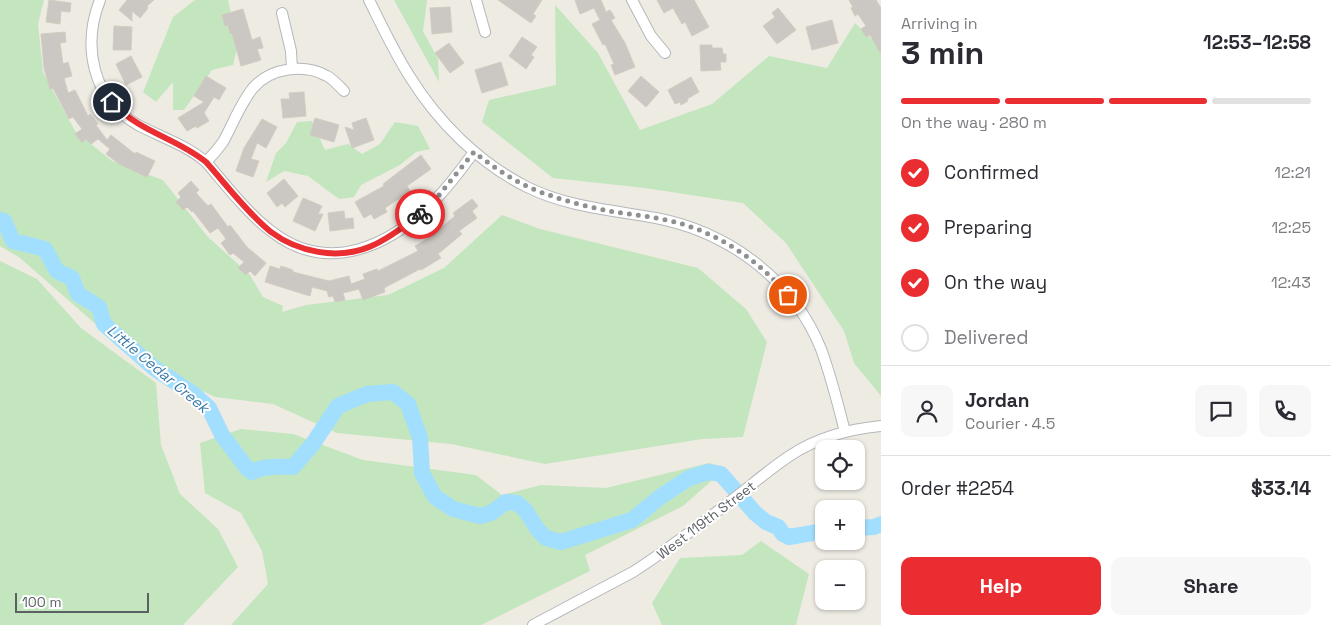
<!DOCTYPE html>
<html lang="en">
<head>
<meta charset="utf-8">
<style>
	body { margin:0; font-family:"Space Grotesk",sans-serif; background:#f7f7f7; color:#2b2b33; height:100vh; display:flex; flex-direction:column; font-size:19px; white-space:nowrap }
	* { box-sizing:border-box; margin:0 }
	p { font-size:16px; color:#7c7c81 }
	.icon { flex:none; width:28px; height:28px; fill:none; stroke:currentColor; stroke-width:2; stroke-linecap:round; stroke-linejoin:round }
	.map { position:relative; flex:1; overflow:hidden }
	.sheet { display:flex; flex-direction:column; background:#fff; width:450px }
	.sheet>* { flex:none }
	.controls { position:absolute; left:815px; top:440px; display:grid; gap:10px }
	.controls a { display:grid; place-items:center; width:50px; height:50px; border-radius:10px; background:#fff; box-shadow:0 1px 4px #0004; font-size:25px }
	.scale { position:absolute; left:15px; bottom:12px; width:134px; box-sizing:border-box; padding-left:5px; border:2px solid #5b6064; border-top:0; font-size:14px; line-height:18px; white-space:nowrap; color:#5b6064; -webkit-text-stroke:4px #fff; paint-order:stroke }
	.pin { position:absolute; display:grid; place-items:center; width:42px; height:42px; color:#fff; margin:-21px; border:2px solid #fff; border-radius:50%; box-shadow:0 1px 5px #0007 }
	.courier { position:absolute; display:grid; place-items:center; width:50px; height:50px; margin:-25px; border:4px solid #ea2d30; border-radius:50%; background:#fff; color:#222; box-shadow:0 1px 6px #0007 }
	.summary em { font-style:normal; font-weight:700 }
	.summary div { display:flex; flex-direction:column-reverse }
	.summary { display:flex; align-items:center; justify-content:space-between; height:85px; padding:0 20px }
	h1 { font-size:32px; font-weight:700; line-height:38px }
	.bar { display:grid; grid-template-columns:repeat(4,1fr); gap:8px 5px; align-content:center; height:60px; padding:0 20px }
	.bar i { height:6px; border-radius:4px; background:#e1e1e2 }
	.bar .active { background:#ea2d30 }
	.bar p { grid-column:span 4 }
	.line { display:flex; align-items:center; gap:12px; padding:0 20px; border-top:1px solid #e1e1e2 }
	.line div { flex:1 }
	.round { display:grid; place-items:center; flex:none; width:52px; height:52px; border-radius:10px; background:#f7f7f7 }
	ol { padding:0 20px; list-style:none }
	li { display:flex; align-items:center; gap:15px; height:55px }
	li p { margin-inline-start:auto }
	li .icon { padding:5px; border-radius:50%; background:#ea2d30; color:#fff; stroke-width:4 }
	li:last-child { color:#7c7c81 }
	li i { width:28px; height:28px; border:2px solid #e1e1e2; border-radius:50% }
	.action { display:flex; gap:10px; margin-top:auto; padding:10px 20px }
	.action a { flex:1; height:58px; border-radius:10px; background:#ea2d30; color:#fff; font-size:20px; font-weight:700; line-height:58px; text-align:center }
	.action a+a { background:#f7f7f7; color:#2b2b33 }
	main { display:flex; flex:1; min-height:0 }
	.map>svg:first-child { display:block }
	.green { fill:#c3e6bf }
	.lines { fill:none; stroke-linecap:round; stroke-linejoin:round }
	.river { stroke:#a2dfff; stroke-width:16 }
	.building { fill:#cbc7c2; stroke:#d3ccc1 }
	.minor-casing { stroke:#b4b7bb; stroke-width:12 }
	.minor { stroke:#fff; stroke-width:10 }
	.done { stroke:#8e9190; stroke-width:5; stroke-dasharray:0 9 }
	.route { stroke:#ea2d30; stroke-width:6 }
	.labels { text-anchor:middle; stroke-width:4; stroke-linejoin:round; paint-order:stroke }
	.street-label { font-size:14px; fill:#5b6064; stroke:#fff }
	.water-label { font-size:15px; font-style:italic; fill:#3c7ba9; stroke:#fff }
</style>
</head>
<body>
<main>
<div class="map">
<svg width="881" height="625" viewBox="0 0 881 625">
	<rect width="100%" height="100%" fill="#eeebe3"/>
	<!-- green -->
	<path class="green" d="M 0,0 L 44,0 L 38,24 L 43,72 L 75,131 L 112,161 L 163,180 L 207,236 L 250,275 L 263,297 L 283,306 L 282,312 L 306,305 L 388,295 L 444,268 L 502,215 L 540,229 L 698,268 L 746,309 L 767,342 L 743,437 L 702,439 L 545,464 L 451,444 L 337,433 L 273,404 L 215,397 L 131,355 L 20,258 L 0,246 Z
		M 195,0 L 228,0 L 238,44 L 233,65 L 212,70 L 184,110 L 173,110 L 173,82 L 156,102 L 143,92 L 173,17 Z
		M 394,0 L 427,0 L 423,31 L 438,59 L 439,82 Z
		M 555,5 L 598,53 L 640,130 L 712,104 L 769,56 L 827,68 L 855,23 L 881,48 L 881,396 L 854,363 L 844,331 L 786,243 L 743,203 L 645,188 L 553,178 L 482,122 L 489,100 L 556,85 Z
		M 312,121 L 325,150 L 348,144 L 362,154 L 380,144 L 395,122 L 418,126 L 430,149 L 416,152 L 400,165 L 361,185 L 354,197 L 339,199 L 308,176 L 284,171 L 266,182 L 276,153 L 286,143 L 297,122 Z
		M 0,261 L 37,279 L 81,328 L 156,383 L 161,445 L 180,494 L 218,529 L 238,567 L 183,625 L 0,625 Z
		M 241,429 L 293,434 L 363,460 L 476,475 L 502,495 L 541,485 L 606,488 L 709,463 L 726,468 L 683,506 L 585,555 L 590,571 L 481,625 L 231,625 L 268,584 L 262,551 L 241,513 L 205,493 L 200,443 Z
		M 761,541 L 809,574 L 796,625 L 662,625 L 652,603 L 680,558 L 742,555 Z"/>
	<g class="lines">
		<!-- river -->
		<path class="river" d="M 0,220 L 4,221 L 13,241 L 45,249 L 57,271 L 72,278 L 78,294 L 99,307 L 104,324 L 154,368 L 195,395 L 209,408 L 222,435 L 246,467 L 252,472 C 265,465 279,467 293,467 L 312,445 L 338,406 L 367,394 L 393,392 L 408,404 L 420,438 L 422,473 L 435,497 L 453,509 L 480,516 L 491,513 L 506,502 L 517,503 L 525,510 L 538,530 L 546,538 L 561,542 L 632,520 L 660,497 L 689,478 L 708,472 L 721,474 L 755,513 L 766,522 L 778,527 L 783,534 L 789,537 L 824,531
			M 856,528 L 874,527 L 881,524"/>
	</g>
	<!-- building -->
	<path class="building" d="M 49,0 L 71,3 L 70,12 L 61,11 L 60,24 L 46,22 Z
		M 127,0 L 154,0 L 147,6 L 148,8 L 140,18 L 132,11 L 132,21 L 119,10 Z
		M 498,0 L 542,0 L 533,14 L 536,16 L 531,23 Z
		M 575,0 L 601,0 L 606,12 L 610,10 L 615,18 L 611,20 L 625,43 L 635,67 L 615,75 L 611,65 L 614,64 L 605,44 L 603,45 L 592,24 L 600,20 L 594,8 L 580,14 Z
		M 657,0 L 694,0 L 709,27 L 692,36 L 685,22 L 682,24 L 673,8 L 664,13 Z
		M 849,0 L 876,0 L 881,8 L 881,54 L 870,35 L 866,37 L 861,29 L 866,26 L 858,14 L 855,16 L 851,8 L 853,7 Z
		M 450,7 L 452,32 L 432,34 L 430,8 Z
		M 778,8 L 796,30 L 777,44 L 763,26 L 775,17 L 772,13 Z
		M 243,9 L 252,40 L 260,37 L 263,48 L 257,49 L 261,60 L 241,66 L 232,33 L 230,34 L 228,25 L 225,26 L 222,15 Z
		M 832,20 L 838,43 L 812,50 L 806,27 Z
		M 114,26 L 132,27 L 131,50 L 113,50 Z
		M 65,32 L 66,42 L 60,43 L 63,64 L 68,62 L 72,76 L 64,78 L 68,93 L 75,90 L 88,116 L 90,114 L 98,124 L 96,125 L 107,140 L 111,135 L 135,154 L 136,152 L 155,161 L 147,177 L 119,164 L 106,154 L 110,149 L 98,139 L 91,144 L 86,139 L 82,143 L 75,134 L 82,129 L 73,117 L 69,119 L 53,88 L 50,89 L 44,68 L 41,34 Z
		M 522,37 L 537,47 L 531,55 L 534,57 L 526,69 L 509,56 Z
		M 449,43 L 464,63 L 450,73 L 435,53 Z
		M 700,45 L 712,45 L 712,48 L 722,48 L 723,54 L 726,54 L 726,62 L 720,62 L 721,70 L 701,71 Z
		M 131,56 L 142,77 L 126,85 L 116,64 Z
		M 501,62 L 508,85 L 482,93 L 475,70 Z
		M 206,76 L 226,88 L 219,100 L 214,97 L 204,113 L 209,121 L 197,128 L 196,126 L 187,131 L 178,118 L 204,102 L 194,96 Z
		M 641,76 L 659,92 L 646,107 L 628,91 Z
		M 691,77 L 699,92 L 687,99 L 688,101 L 681,105 L 680,102 L 675,104 L 668,90 Z
		M 304,92 L 306,116 L 283,118 L 281,99 L 290,99 L 289,93 Z
		M 315,118 L 339,125 L 334,142 L 310,135 Z
		M 366,118 L 374,140 L 352,148 L 345,127 L 354,130 L 352,123 Z
		M 262,119 L 277,127 L 266,148 L 257,143 L 251,159 L 259,161 L 253,177 L 236,171 L 244,148 Z
		M 421,155 L 431,169 L 407,186 L 410,191 L 385,208 L 387,212 L 374,219 L 371,214 L 364,218 L 355,202 L 384,186 L 383,184 Z
		M 284,179 L 298,196 L 285,207 L 282,203 L 277,207 L 267,193 Z
		M 191,181 L 199,190 L 196,193 L 208,206 L 211,204 L 228,227 L 230,225 L 247,247 L 266,263 L 255,276 L 250,271 L 246,275 L 238,268 L 244,262 L 233,253 L 230,255 L 221,243 L 226,239 L 218,228 L 210,233 L 193,211 L 192,212 L 187,207 L 183,210 L 176,202 L 181,197 L 178,193 Z
		M 303,198 L 322,206 L 318,214 L 323,214 L 315,231 L 293,221 Z
		M 472,199 L 478,206 L 472,211 L 477,218 L 459,231 L 462,234 L 438,254 L 441,258 L 421,270 L 420,269 L 384,288 L 385,292 L 363,300 L 359,289 L 343,293 L 345,300 L 335,302 L 333,296 L 329,297 L 327,291 L 312,287 L 310,296 L 265,282 L 270,266 L 280,269 L 281,266 L 293,270 L 293,272 L 329,281 L 349,276 L 351,284 L 365,279 L 363,274 L 377,269 L 378,271 L 418,251 L 415,246 L 430,237 L 455,216 L 453,213 Z
		M 344,211 L 345,219 L 353,218 L 354,228 L 330,231 L 328,213 Z"/>
	<g class="lines">
		<defs>
			<path id="minor" d="M 100,0 C 82,46 92,99 138,125 C 161,137 186,145 206,162 C 225,184 248,214 271,231 C 328,276 391,246 436,199 C 450,185 462,168 474,152
				M 369,0 C 382,26 394,52 410,77 C 438,122 479,163 527,187 C 567,207 612,210 656,218 C 728,232 793,279 821,349 C 831,376 838,404 845,432
				M 476,0 L 485,32
				M 632,0 L 651,36 L 665,53
				M 282,13 L 291,51 L 292,69
				M 206,162 C 212,156 218,149 223,142 C 233,124 240,104 253,88 C 270,68 304,63 327,76 C 333,79 339,86 344,91
				M 533,625 L 633,572 C 669,549 702,523 736,497 C 754,483 771,468 791,455 C 817,438 850,429 881,426"/>
		</defs>
		<!-- minor casing -->
		<use href="#minor" class="minor-casing"/>
		<!-- minor -->
		<use href="#minor" class="minor"/>
	</g>
	<g class="lines">
		<!-- done -->
		<path class="done" d="M 420,214 L 435,200 L 474,152 C 496,169 519,185 546,194 C 568,202 592,208 615,212 C 635,215 656,217 675,222 C 720,234 758,260 788,295"/>
		<!-- route -->
		<path class="route" d="M 112,102 C 140,133 175,137 206,162 C 225,183 249,215 271,232 C 298,252 337,260 369,247 C 387,240 405,226 420,214"/>
	</g>
	<g class="labels">
		<!-- street labels -->
		<g class="street-label">
			<text transform="translate(706 520) rotate(-37)" y="5">West 119th Street</text>
		</g>
		<!-- water labels -->
		<g class="water-label">
			<text transform="translate(158 369) rotate(40)" y="5">Little Cedar Creek</text>
		</g>
	</g>
</svg>
<div class="controls">
<a><svg class="icon" aria-label="locate" viewBox="0 0 24 24"><circle cx="12" cy="12" r="6"/><path d="M12 2v4M12 18v4M2 12h4M18 12h4"/></svg></a>
<a>+</a>
<a>−</a>
</div>
<div class="scale">100 m</div>
<div class="pin" style="left:788px;top:295px;background:#ea580c"><svg class="icon" aria-label="bag" viewBox="0 0 24 24"><path d="M5 8h14l-1 12H6zM9 8a3 3 0 0 1 6 0"/></svg></div>
<div class="pin" style="left:112px;top:102px;background:#1f2937"><svg class="icon" aria-label="home" viewBox="0 0 24 24"><path d="M3 11l9-7 9 7M6 9v11h12V9"/></svg></div>
<div class="courier" style="left:420px;top:214px"><svg class="icon" aria-label="bike" viewBox="0 0 24 24"><circle cx="6" cy="16" r="4"/><circle cx="18" cy="16" r="4"/><path d="M6 16l4-8h5l3 8M10 8l3 8H6M13 5h3"/></svg></div>
</div>
<section class="sheet">
<div class="summary"><div><h1>3 min</h1><p>Arriving in</p></div><em>12:53–12:58</em></div>
<div class="bar"><i class="active"></i><i class="active"></i><i class="active"></i><i></i><p>On the way · 280 m</p></div>
<ol>
<li><svg class="icon" aria-label="check" viewBox="0 0 24 24"><path d="M5 12l5 5 9-10"/></svg>Confirmed<p>12:21</p></li>
<li><svg class="icon" aria-label="check" viewBox="0 0 24 24"><path d="M5 12l5 5 9-10"/></svg>Preparing<p>12:25</p></li>
<li><svg class="icon" aria-label="check" viewBox="0 0 24 24"><path d="M5 12l5 5 9-10"/></svg>On the way<p>12:43</p></li>
<li><i></i>Delivered</li>
</ol>
<div class="line" style="height:90px"><a class="round"><svg class="icon" aria-label="person" viewBox="0 0 24 24"><circle cx="12" cy="8" r="4"/><path d="M4 21q1-7 8-7t8 7"/></svg></a><div><b>Jordan</b><p>Courier · 4.5</p></div><a class="round"><svg class="icon" aria-label="chat" viewBox="0 0 24 24"><path d="M4 5h16v11H9l-5 4z"/></svg></a><a class="round"><svg class="icon" aria-label="phone" viewBox="0 0 24 24"><path d="M5 4h4l2 5-3 2q2 4 5 5l2-3 5 2v4C11 20 4 13 5 4z"/></svg></a></div>
<div class="line" style="height:65px"><div>Order #2254</div><b>$33.14</b></div>
<div class="action"><a>Help</a><a>Share</a></div>
</section>
</main>
</body>
</html>
